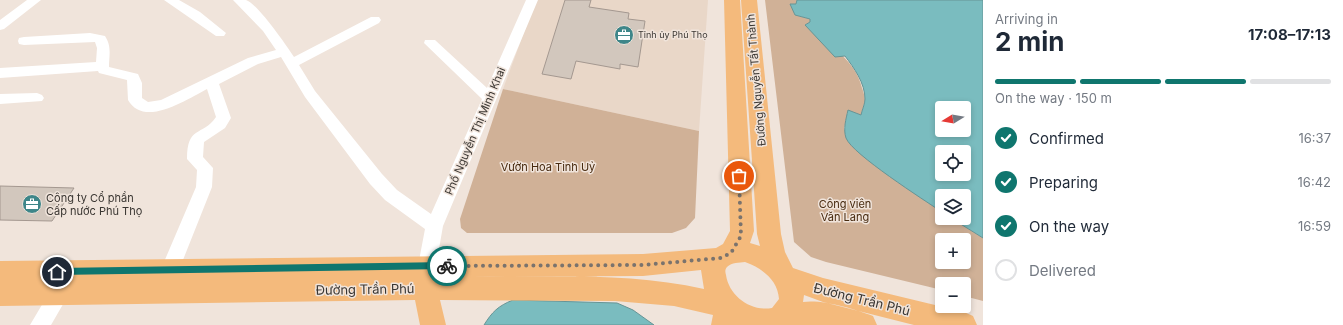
<!DOCTYPE html>
<html lang="en">
<head>
<meta charset="utf-8">
<style>
	body { margin:0; font-family:Inter,sans-serif; background:#f6f6f7; color:#1f2937; height:100vh; display:flex; flex-direction:column; font-size:15px; white-space:nowrap }
	* { box-sizing:border-box; margin:0 }
	p { font-size:13px; color:#747a83 }
	.icon { flex:none; width:22px; height:22px; fill:none; stroke:currentColor; stroke-width:2; stroke-linecap:round; stroke-linejoin:round }
	.map { position:relative; flex:1; overflow:hidden }
	.sheet { display:flex; flex-direction:column; background:#fff; width:360px }
	.sheet>* { flex:none }
	.needle { width:26px; rotate:259deg }
	.buttons { position:absolute; left:935px; top:101px; display:grid; gap:8px }
	.buttons a { display:grid; place-items:center; width:36px; height:36px; border-radius:4px; background:#fff; box-shadow:0 2px 6px #0003; font-size:20px }
	.pin { position:absolute; display:grid; place-items:center; width:34px; height:34px; color:#fff; margin:-17px; border:2px solid #fff; border-radius:50%; box-shadow:0 1px 4px #0007 }
	.courier { position:absolute; display:grid; place-items:center; width:40px; height:40px; margin:-20px; border:3px solid #0f766e; border-radius:50%; background:#fff; color:#222; box-shadow:0 1px 5px #0007 }
	.head em { font-style:normal; font-weight:700 }
	.head div { display:flex; flex-direction:column-reverse }
	.head { display:flex; align-items:center; justify-content:space-between; height:68px; padding:0 12px }
	h1 { font-size:26px; font-weight:700; line-height:30px }
	.bar { display:grid; grid-template-columns:repeat(4,1fr); gap:6px 4px; align-content:center; height:48px; padding:0 12px }
	.bar i { height:5px; border-radius:3px; background:#e0e1e3 }
	.bar .on { background:#0f766e }
	.bar p { grid-column:span 4 }
	ol { padding:0 12px; list-style:none }
	li { display:flex; align-items:center; gap:12px; height:44px }
	li p { margin-inline-start:auto }
	li .icon { padding:4px; border-radius:50%; background:#0f766e; color:#fff; stroke-width:4 }
	li:last-child { color:#747a83 }
	li i { width:22px; height:22px; border:2px solid #e0e1e3; border-radius:50% }
	main { display:flex; flex:1; min-height:0 }
	.map>svg:first-child { display:block }
	.built { fill:#e9d7c8 }
	.green { fill:#d0b197; fill-rule:evenodd }
	.water { fill:#7abcbf; stroke:#679495; fill-rule:evenodd }
	.building { fill:#d2c7bd; stroke:#a49890 }
	.lines { fill:none; stroke-linecap:round; stroke-linejoin:round }
	.minor { fill:#fff; fill-rule:evenodd }
	.major { fill:#f4ba7c; fill-rule:evenodd }
	.route { fill:#0f766e }
	.done { stroke:#7a736d; stroke-width:4; stroke-dasharray:0 7.2 }
	.labels { text-anchor:middle; stroke-width:3; stroke-linejoin:round; paint-order:stroke }
	.far-poi-label { font-size:9px; fill:#3a3632; stroke:#f0e4db; text-anchor:start }
	.street-label { font-size:11px; fill:#3a3632; stroke:#f0e4db }
	.park-label { font-size:11px; fill:#472a0f; stroke:#f0e4db }
	.poi-label { font-size:11px; fill:#3a3632; stroke:#f0e4db; text-anchor:start }
	.near-street-label { font-size:13px; fill:#3a3632; stroke:#f0e4db }
</style>
</head>
<body>
<main>
<div class="map">
<svg width="983" height="325" viewBox="0 0 983 325">
	<rect width="100%" height="100%" fill="#f0e4db"/>
	<!-- built -->
	<path class="built" d="M 536,0 L 708,0 L 699,131 L 503,89 Z"/>
	<!-- green -->
	<path class="green" d="M 765,0 L 797,0 L 796,4 L 791,4 L 795,15 L 810,19 L 810,22 L 805,25 C 826,45 855,57 862,88 C 863,91 865,96 865,100 C 864,105 862,110 861,115 L 848,111 L 844,129 L 869,160 L 942,212 L 942,218 L 951,218 L 983,238 L 983,301 L 964,296 L 964,284 L 942,284 L 942,290 L 826,262 L 811,257 L 794,242 ZM 942,240 L 964,240 L 964,262 L 942,262 Z
		M 503,89 L 699,131 L 695,218 L 686,228 L 672,233 L 467,233 L 461,228 L 460,219 Z"/>
	<!-- water -->
	<path class="water" d="M 797,0 L 983,0 L 983,238 L 951,218 L 964,218 L 964,196 L 942,196 L 942,212 C 924,200 852,154 846,138 C 843,129 846,119 848,110 L 861,115 C 862,110 865,104 865,99 C 865,83 854,68 845,56 L 835,57 L 805,25 L 810,22 L 810,19 L 795,15 L 790,4 L 796,4 ZM 942,108 L 964,108 L 964,130 L 942,130 ZM 942,152 L 964,152 L 964,174 L 942,174 Z
		M 513,300 L 617,303 L 633,310 L 654,325 L 484,325 C 492,312 498,306 513,300 Z"/>
	<!-- building -->
	<path class="building" d="M 565,0 L 591,0 L 589,7 L 629,13 L 628,19 L 645,21 L 638,67 L 620,64 L 620,69 L 576,61 L 571,79 L 542,74 Z
		M 0,186 L 74,188 L 52,221 L 0,220 Z"/>
	<g class="lines">
		<!-- minor -->
		<path class="minor" d="M 27,0 L 41,0 L 4,29 L 0,30 L 0,20 Z
			M 164,0 L 179,0 L 200,12 L 226,33 L 224,36 L 216,36 Z
			M 233,0 C 237,0 242,0 246,0 C 257,3 287,46 294,57 L 371,17 L 379,17 L 381,20 L 379,23 L 299,65 L 315,91 L 382,174 L 397,190 L 431,214 L 482,99 L 424,43 L 425,40 L 435,40 L 487,88 L 526,0 L 538,0 L 443,226 L 436,266 L 434,272 L 427,274 L 420,272 L 418,266 L 425,229 L 385,200 L 370,184 L 305,97 L 281,57 L 258,64 L 219,84 L 231,118 L 225,128 L 204,142 L 203,157 L 213,168 L 212,187 L 177,275 L 170,277 L 163,275 L 161,269 L 196,187 L 197,170 L 187,159 C 187,125 202,137 216,117 L 207,89 C 186,100 144,128 128,100 L 127,80 L 99,73 L 98,71 L 0,78 L 0,68 L 96,62 L 97,48 L 95,42 L 24,45 L 19,44 L 18,41 L 19,38 L 24,37 L 90,33 L 105,36 C 112,47 109,55 109,67 L 138,74 L 142,83 L 142,98 L 148,102 L 161,100 L 248,58 L 276,50 L 263,31 Z
			M 37,93 L 42,95 L 44,98 L 42,101 L 0,104 L 0,94 Z
			M 63,278 L 70,281 L 73,287 L 51,325 L 30,325 L 56,281 Z"/>
		<!-- major -->
		<path class="major" d="M 724,0 L 740,0 L 754,231 L 750,243 L 760,246 L 757,234 L 741,0 L 757,0 L 781,234 L 785,252 L 793,268 L 823,278 L 964,312 L 973,316 L 977,325 L 914,325 L 823,302 L 804,295 L 803,302 C 822,299 855,309 873,316 L 877,325 L 711,325 L 713,315 L 674,306 L 615,301 L 440,300 L 446,325 L 420,325 L 415,300 L 0,306 L 0,261 L 643,254 L 716,248 L 723,244 L 730,231 ZM 745,262 C 762,268 778,280 779,299 L 772,308 C 751,312 729,296 726,275 C 725,272 725,269 727,267 C 732,262 739,263 745,262 ZM 701,270 L 704,289 C 627,272 548,277 470,277 L 643,276 Z"/>
	</g>
	<!-- route -->
	<path class="route" d="M 447,262 L 451,266 L 447,269 L 57,275 L 53,272 L 57,268 Z"/>
	<g class="lines">
		<!-- done -->
		<path class="done" d="M 447,266 L 643,265 L 720,258 L 731,253 L 741,236 L 739,176"/>
	</g>
	<!-- icons -->
	<defs>
		<symbol id="office-disc" viewBox="-11 -11 22 22"><circle r="9.5" fill="#3e8689" stroke="#f0e4db"/><path d="M-6-3h4V-5.5h4V-3h4V5H-6ZM-1-4.5V-3h2v-1.5ZM-6 0V1H6V0Z" fill="#fff"/></symbol>
	</defs>
	<g fill-rule="evenodd">
		<use href="#office-disc" x="613" y="24" width="22" height="22"/>
		<use href="#office-disc" x="21" y="193" width="22" height="22"/>
	</g>
	<g class="labels">
		<!-- far-poi labels -->
		<g class="far-poi-label">
			<text x="638" y="38">Tỉnh ủy Phú Thọ</text>
		</g>
		<!-- street labels -->
		<g class="street-label">
			<text transform="translate(756 80) rotate(-95)" y="4">Đường Nguyễn Tất Thành</text>
			<text transform="translate(475 131) rotate(-67)" y="4">Phố Nguyễn Thị Minh Khai</text>
		</g>
		<!-- park labels -->
		<g class="park-label">
			<text x="548" y="171">Vườn Hoa Tỉnh Uỷ</text>
			<text x="845" y="208">Công viên<tspan x="845" dy="13">Văn Lang</tspan></text>
		</g>
		<!-- poi labels -->
		<g class="poi-label">
			<text x="46" y="202">Công ty Cổ phần<tspan x="46" dy="13">Cấp nước Phú Thọ</tspan></text>
		</g>
		<!-- near-street labels -->
		<g class="near-street-label">
			<text transform="translate(365 289) rotate(-1)" y="5">Đường Trần Phú</text>
			<text transform="translate(862 299) rotate(14)" y="5">Đường Trần Phú</text>
		</g>
	</g>
</svg>
<div class="buttons">
<a><svg class="needle" viewBox="-14 -14 28 28"><path d="M0-13l5 13h-10z" fill="#e53935"/><path d="M0 13l5-13h-10z" fill="#747a83"/></svg></a>
<a><svg class="icon" aria-label="locate" viewBox="0 0 24 24"><circle cx="12" cy="12" r="6"/><path d="M12 2v4M12 18v4M2 12h4M18 12h4"/></svg></a>
<a><svg class="icon" aria-label="layers" viewBox="0 0 24 24"><path d="M12 4l9 5-9 5-9-5zM3 14l9 5 9-5"/></svg></a>
<a>+</a>
<a>−</a>
</div>
<div class="pin" style="left:739px;top:176px;background:#ea580c"><svg class="icon" aria-label="bag" viewBox="0 0 24 24"><path d="M5 8h14l-1 12H6zM9 8a3 3 0 0 1 6 0"/></svg></div>
<div class="pin" style="left:57px;top:272px;background:#1f2937"><svg class="icon" aria-label="home" viewBox="0 0 24 24"><path d="M3 11l9-7 9 7M6 9v11h12V9"/></svg></div>
<div class="courier" style="left:447px;top:266px"><svg class="icon" aria-label="bike" viewBox="0 0 24 24"><circle cx="6" cy="16" r="4"/><circle cx="18" cy="16" r="4"/><path d="M6 16l4-8h5l3 8M10 8l3 8H6M13 5h3"/></svg></div>
</div>
<section class="sheet">
<div class="head"><div><h1>2 min</h1><p>Arriving in</p></div><em>17:08–17:13</em></div>
<div class="bar"><i class="on"></i><i class="on"></i><i class="on"></i><i></i><p>On the way · 150 m</p></div>
<ol>
<li><svg class="icon" aria-label="check" viewBox="0 0 24 24"><path d="M5 12l5 5 9-10"/></svg>Confirmed<p>16:37</p></li>
<li><svg class="icon" aria-label="check" viewBox="0 0 24 24"><path d="M5 12l5 5 9-10"/></svg>Preparing<p>16:42</p></li>
<li><svg class="icon" aria-label="check" viewBox="0 0 24 24"><path d="M5 12l5 5 9-10"/></svg>On the way<p>16:59</p></li>
<li><i></i>Delivered</li>
</ol>
</section>
</main>
</body>
</html>
